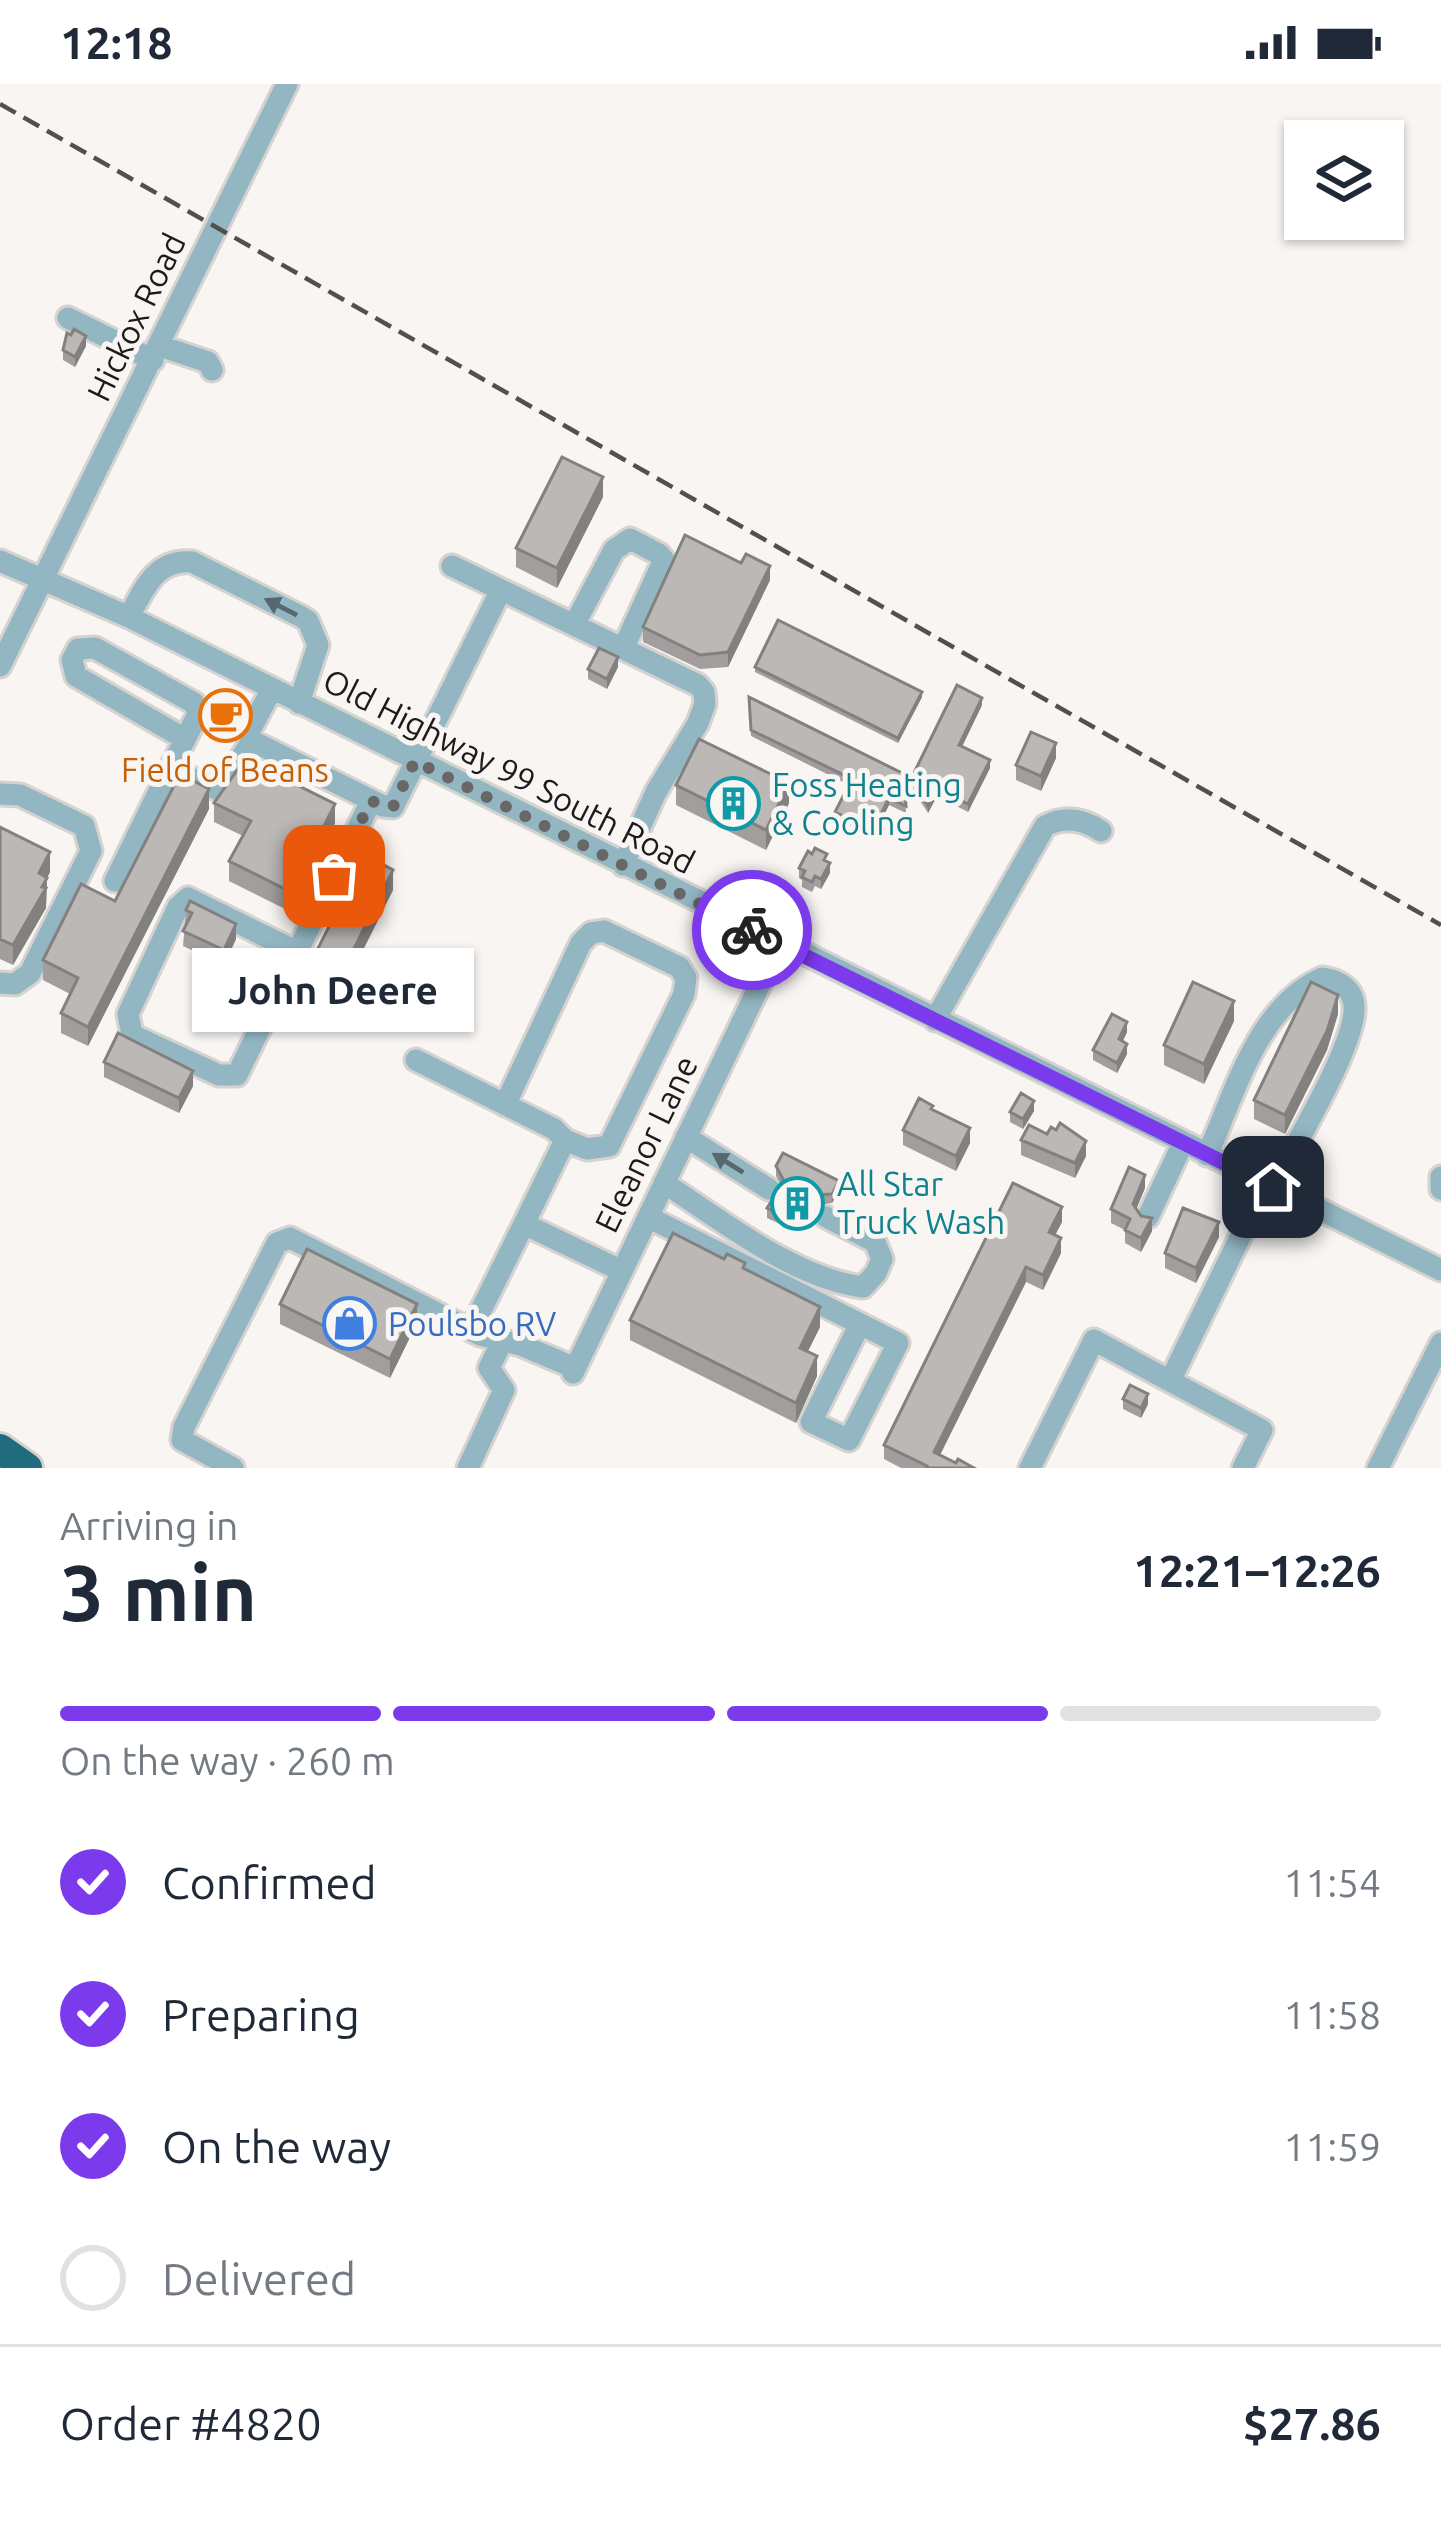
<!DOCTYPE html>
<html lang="en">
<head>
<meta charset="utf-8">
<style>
	body { margin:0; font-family:Ubuntu,sans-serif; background:#f2f2f3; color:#1f2937; height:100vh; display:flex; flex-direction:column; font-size:45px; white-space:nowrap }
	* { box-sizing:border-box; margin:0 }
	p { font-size:39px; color:#747a83 }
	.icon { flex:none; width:66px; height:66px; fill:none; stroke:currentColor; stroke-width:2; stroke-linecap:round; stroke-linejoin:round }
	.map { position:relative; height:1384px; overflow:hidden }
	.panel { display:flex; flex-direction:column; background:#fff; flex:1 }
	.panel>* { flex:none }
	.buttons { position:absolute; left:1284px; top:36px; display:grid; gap:24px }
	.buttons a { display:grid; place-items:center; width:120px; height:120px; border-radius:0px; background:#fff; box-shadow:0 3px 9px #0004; font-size:60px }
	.pin { position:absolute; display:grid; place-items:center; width:102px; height:102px; color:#fff; margin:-51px; border-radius:24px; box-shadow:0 6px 18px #0006 }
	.courier { position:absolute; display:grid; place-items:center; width:120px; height:120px; margin:-60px; border:9px solid #7c3aed; border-radius:50%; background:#fff; color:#222; box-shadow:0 3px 15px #0007 }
	.bubble { position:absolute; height:84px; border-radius:0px; background:#fff; box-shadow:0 3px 9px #0004; font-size:39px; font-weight:700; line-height:84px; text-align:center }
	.summary em { font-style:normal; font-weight:700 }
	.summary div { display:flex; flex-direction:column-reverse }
	.summary { display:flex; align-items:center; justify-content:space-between; height:204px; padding:0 60px }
	h1 { font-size:78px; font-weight:700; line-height:90px }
	.bar { display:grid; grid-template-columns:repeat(4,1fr); gap:18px 12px; align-content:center; height:144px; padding:0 60px }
	.bar i { height:15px; border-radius:9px; background:#e0e1e3 }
	.bar .active { background:#7c3aed }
	.bar p { grid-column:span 4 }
	.line { display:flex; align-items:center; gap:30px; padding:0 60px; border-top:3px solid #e0e1e3 }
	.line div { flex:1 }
	ol { padding:0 60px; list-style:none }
	li { display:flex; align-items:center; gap:36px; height:132px }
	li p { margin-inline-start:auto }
	li .icon { padding:12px; border-radius:50%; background:#7c3aed; color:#fff; stroke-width:4 }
	li:last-child { color:#747a83 }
	li i { width:66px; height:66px; border:6px solid #e0e1e3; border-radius:50% }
	.status { display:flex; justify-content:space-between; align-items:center; height:84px; padding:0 60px; background:#fff; direction:ltr }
	.status svg { height:33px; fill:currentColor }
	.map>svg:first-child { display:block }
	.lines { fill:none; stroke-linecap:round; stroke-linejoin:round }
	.minor-casing { stroke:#d5d2d0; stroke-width:27 }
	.highway-casing { stroke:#d5d2d0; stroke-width:36 }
	.minor { stroke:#92b7c3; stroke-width:21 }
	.highway { stroke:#216b7f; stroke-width:30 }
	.rail { stroke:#514f4f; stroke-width:4.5; stroke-dasharray:18 9; stroke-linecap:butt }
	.wall { fill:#a19e9d }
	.shaded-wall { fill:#83817f }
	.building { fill:#bbb8b6; stroke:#83817f; stroke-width:3 }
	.oneway { fill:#57686e }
	.done { stroke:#696766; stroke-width:12; stroke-dasharray:0 21.6 }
	.route { stroke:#7c3aed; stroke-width:15 }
	.labels { text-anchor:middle; stroke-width:10; stroke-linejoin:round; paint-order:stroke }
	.street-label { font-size:33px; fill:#1c1a1a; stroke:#f8f5f3 }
	.food-label { font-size:33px; fill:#c56008; stroke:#f8f5f3 }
	.culture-label { font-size:33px; fill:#0d838f; stroke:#f8f5f3; text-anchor:start }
	.shop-label { font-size:33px; fill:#366cbe; stroke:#f8f5f3; text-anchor:start }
</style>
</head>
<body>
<div class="status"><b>12:18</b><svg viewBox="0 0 49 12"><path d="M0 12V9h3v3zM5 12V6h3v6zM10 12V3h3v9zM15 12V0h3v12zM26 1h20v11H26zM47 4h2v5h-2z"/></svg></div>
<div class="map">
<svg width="1441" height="1384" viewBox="0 0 1441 1384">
	<rect width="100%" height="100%" fill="#f8f5f3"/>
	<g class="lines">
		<defs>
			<path id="minor" d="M 68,234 L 153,276
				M 160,262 L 208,278 L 212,286
				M 0,477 L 129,533 L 1441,1186
				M 452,482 L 698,601 L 704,608 L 705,620 L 698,639 L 656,708 L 623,781
				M 129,533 C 144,505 155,475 192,478 L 300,532 L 308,537 L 318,561 L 299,619
				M 574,541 L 614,466 L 630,455 L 659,470 L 664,476 L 623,565
				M 0,582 L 287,0
				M 272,605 L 249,648 L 252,657 L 383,722 L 393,723 L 501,506
				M 170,685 L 198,630 L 194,619 L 95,564 L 78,565 L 72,576 L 76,592 L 185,655
				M 0,710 L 20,711 L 84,742 L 91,767 L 30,889 L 15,900 L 0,899
				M 115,797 L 170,685 L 219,706 L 252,657
				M 297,868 L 188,814 L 178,823 L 128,930 L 132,951 L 219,991 L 237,991 L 371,717
				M 935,936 L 1045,742 C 1064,732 1083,735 1101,747
				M 416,976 L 554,1045 L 565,1056 L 524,1140 L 622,1187
				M 505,1021 L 581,859 L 591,849 L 604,847 L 679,883 L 686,894 L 684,910 L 609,1062 L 587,1065 L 565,1056
				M 686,1053 L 769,1105
				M 1207,1071 C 1235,1010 1257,923 1322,894 C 1338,896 1353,904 1354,922 C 1357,960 1292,1065 1273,1103
				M 1441,1093 L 1441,1105
				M 664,1099 C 720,1135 795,1195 863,1203 L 876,1189 L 882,1175 L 875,1158 L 826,1133
				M 648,1133 L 898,1259 L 849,1356 L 811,1338 L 860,1240
				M 1148,1133 L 1183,1059
				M 471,1246 L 524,1140
				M 573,1289 L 780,859
				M 233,1384 L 182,1356 L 184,1343 L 277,1159 L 290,1154 L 480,1251 L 521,1261 L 575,1284
				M 468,1384 L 504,1306 L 489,1284 L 503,1256
				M 1030,1384 L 1094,1256 L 1170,1297
				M 1243,1384 L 1262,1346 L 1170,1297 L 1266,1100
				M 1378,1384 L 1441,1259"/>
			<path id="highway" d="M 0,1365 L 27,1384"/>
		</defs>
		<!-- minor casing -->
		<use href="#minor" class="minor-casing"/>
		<!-- highway casing -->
		<use href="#highway" class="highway-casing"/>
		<!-- minor -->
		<use href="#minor" class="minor"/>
		<!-- highway -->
		<use href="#highway" class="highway"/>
		<!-- rail -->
		<path class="rail" d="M 0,20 L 1441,841"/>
	</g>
	<!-- wall -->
	<path class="wall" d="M 71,251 L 86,262 L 75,283 L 63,276 L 63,266 Z
		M 603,413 L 557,504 L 516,483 L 516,464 Z
		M 770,496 L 728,583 L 700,585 L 643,558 L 643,543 Z
		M 618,583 L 607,605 L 588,595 L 588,585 Z
		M 755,583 L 922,613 L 898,659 L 755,588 Z
		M 749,613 L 904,690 L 906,729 L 889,721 L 873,753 L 835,735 L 835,728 L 849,701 L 751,652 Z
		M 982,621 L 962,662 L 990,684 L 968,728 L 937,712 L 928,729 L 911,703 L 911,695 Z
		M 1056,674 L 1041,707 L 1016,696 L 1016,681 Z
		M 676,701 L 789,719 L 766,766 L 676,721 Z
		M 214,719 L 335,739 L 291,828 L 229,797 L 229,777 L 243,752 L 214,738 Z
		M 209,725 L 88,962 L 61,949 L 61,929 L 70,910 L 43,896 L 43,876 L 115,817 Z
		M 0,743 L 50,788 L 47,794 L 46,824 L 13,881 L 0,875 Z
		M 827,777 L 830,789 L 821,805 L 815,802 L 812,808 L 802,803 L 802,796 L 799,794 L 799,784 Z
		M 393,806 L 331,930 L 302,916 L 302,896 Z
		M 186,826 L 236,855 L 224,881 L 183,862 Z
		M 1338,930 L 1327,966 L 1285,1050 L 1254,1035 L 1254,1016 Z
		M 1234,937 L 1204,1000 L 1164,981 L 1164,961 Z
		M 1127,948 L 1123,957 L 1127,970 L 1117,989 L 1093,976 L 1093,966 Z
		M 104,978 L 193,1002 L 179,1029 L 104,993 Z
		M 933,1026 L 970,1059 L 956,1087 L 903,1061 L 903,1046 Z
		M 1034,1027 L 1023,1045 L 1010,1038 L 1010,1028 Z
		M 1047,1050 L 1086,1072 L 1075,1094 L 1021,1071 L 1021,1056 Z
		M 776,1082 L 839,1106 L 832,1119 L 817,1121 L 811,1136 L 801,1130 L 793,1146 L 767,1134 L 767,1124 L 781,1101 L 776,1092 Z
		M 1145,1104 L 1136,1125 L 1152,1147 L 1141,1168 L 1125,1159 L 1125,1146 L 1111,1139 L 1111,1125 Z
		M 1062,1138 L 1055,1151 L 1061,1169 L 1043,1206 L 1026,1198 L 940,1371 L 956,1379 L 974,1384 L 901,1384 L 884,1375 L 884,1361 Z
		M 1219,1153 L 1196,1199 L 1165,1184 L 1165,1169 Z
		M 745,1185 L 820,1243 L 808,1267 L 817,1292 L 796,1339 L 630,1256 L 630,1236 Z
		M 280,1220 L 417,1239 L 390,1294 L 280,1240 Z
		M 1123,1315 L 1148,1320 L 1141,1334 L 1123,1325 Z"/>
	<!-- shaded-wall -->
	<path class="shaded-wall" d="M 86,252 L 86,262 L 75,283 L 75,273 Z
		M 603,393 L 603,413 L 557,504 L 557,484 Z
		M 770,482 L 770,496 L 728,583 L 728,568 Z
		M 618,573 L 618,583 L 607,605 L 607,595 Z
		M 922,608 L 922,613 L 898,659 L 898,654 Z
		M 982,614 L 982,621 L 959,669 L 959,661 Z
		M 1056,659 L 1056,674 L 1041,707 L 1041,692 Z
		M 990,676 L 990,684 L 968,728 L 968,720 Z
		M 789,699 L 789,719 L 766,766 L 766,746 Z
		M 209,705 L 209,725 L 88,962 L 88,943 Z
		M 937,705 L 937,712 L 928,729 L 928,722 Z
		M 889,714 L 889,721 L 873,753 L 873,746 Z
		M 335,720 L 335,739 L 291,828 L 291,808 Z
		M 50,768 L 50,788 L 44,800 L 47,794 L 46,824 L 13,881 L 13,861 L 39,789 Z
		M 830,779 L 830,789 L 821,805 L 821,795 Z
		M 393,786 L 393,806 L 331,930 L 331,911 Z
		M 236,840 L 236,855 L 224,881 L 224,866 Z
		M 1338,911 L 1338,930 L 1327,966 L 1285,1050 L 1285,1031 Z
		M 1234,917 L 1234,937 L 1204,1000 L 1204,980 Z
		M 1127,938 L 1127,948 L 1119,965 L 1119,955 Z
		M 1127,960 L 1127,970 L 1117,989 L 1117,979 Z
		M 193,987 L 193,1002 L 179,1029 L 179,1014 Z
		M 1034,1017 L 1034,1027 L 1023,1045 L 1023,1035 Z
		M 970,1044 L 970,1059 L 956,1087 L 956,1072 Z
		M 1086,1057 L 1086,1072 L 1075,1094 L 1075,1079 Z
		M 1145,1091 L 1145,1104 L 1133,1133 L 1133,1120 Z
		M 839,1097 L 839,1106 L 832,1119 L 832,1110 Z
		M 801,1121 L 801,1130 L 793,1146 L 793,1136 Z
		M 1062,1123 L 1062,1138 L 1049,1163 L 1049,1148 Z
		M 1152,1134 L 1152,1147 L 1141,1168 L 1141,1154 Z
		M 1219,1138 L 1219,1153 L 1196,1199 L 1196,1184 Z
		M 1061,1154 L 1061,1169 L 1043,1206 L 1043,1191 Z
		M 1026,1183 L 1026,1198 L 934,1383 L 934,1368 Z
		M 417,1220 L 417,1239 L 390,1294 L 390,1275 Z
		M 820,1223 L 820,1243 L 800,1283 L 800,1264 Z
		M 817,1272 L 817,1292 L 796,1339 L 796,1319 Z
		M 1148,1310 L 1148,1320 L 1141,1334 L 1141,1324 Z"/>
	<!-- building -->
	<path class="building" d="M 74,245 L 86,252 L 75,273 L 63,266 L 67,249 L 71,251 Z
		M 562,373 L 603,393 L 557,484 L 516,464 Z
		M 685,451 L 741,479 L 746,470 L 770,482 L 728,568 L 700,571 L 643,543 Z
		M 778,536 L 922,608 L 898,654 L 755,583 Z
		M 599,564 L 618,573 L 607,595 L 588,585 Z
		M 957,601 L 982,614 L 959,661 L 990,676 L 968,720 L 937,705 L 928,722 L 911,695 Z
		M 749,613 L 904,690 L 906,722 L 889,714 L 873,746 L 835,728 L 852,695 L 751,646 Z
		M 1031,648 L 1056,659 L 1041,692 L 1016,681 Z
		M 699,655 L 789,699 L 766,746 L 676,701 Z
		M 245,675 L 335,720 L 291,808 L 229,777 L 251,737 L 214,719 Z
		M 180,690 L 209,705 L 88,943 L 61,929 L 78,894 L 43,876 L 81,800 L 115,817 Z
		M 0,743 L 50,768 L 39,789 L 47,794 L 42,803 L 46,804 L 13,861 L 0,855 Z
		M 815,764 L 827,770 L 824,776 L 830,779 L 821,795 L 815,792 L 812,798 L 802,793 L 805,787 L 799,784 L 808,767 L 812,770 Z
		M 365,771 L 393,786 L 331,911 L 302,896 Z
		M 190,817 L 236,840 L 224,866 L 183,847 L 192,829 L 186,826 Z
		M 1193,898 L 1234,917 L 1204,980 L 1164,961 Z
		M 1311,898 L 1338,911 L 1327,947 L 1285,1031 L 1254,1016 Z
		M 1112,930 L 1127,938 L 1119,955 L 1127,960 L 1117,979 L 1093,966 Z
		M 118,949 L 193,987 L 179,1014 L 104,978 Z
		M 1021,1009 L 1034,1017 L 1023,1035 L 1010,1028 Z
		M 919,1014 L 933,1022 L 931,1025 L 970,1044 L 956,1072 L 903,1046 Z
		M 1060,1039 L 1086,1057 L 1075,1079 L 1021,1056 L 1029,1041 L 1047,1050 L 1051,1043 L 1056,1046 Z
		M 783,1069 L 839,1097 L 832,1110 L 817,1111 L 811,1126 L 801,1121 L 793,1136 L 767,1124 L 784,1097 L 776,1082 Z
		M 1129,1083 L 1145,1091 L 1133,1120 L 1141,1132 L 1152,1134 L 1141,1154 L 1125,1146 L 1130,1135 L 1111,1125 Z
		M 1013,1099 L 1062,1123 L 1049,1148 L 1061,1154 L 1043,1191 L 1026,1183 L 934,1368 L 956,1379 L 958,1375 L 974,1384 L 926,1384 L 927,1382 L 884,1361 Z
		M 1183,1124 L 1219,1138 L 1196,1184 L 1165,1169 Z
		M 673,1149 L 724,1175 L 727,1170 L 745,1179 L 743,1184 L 820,1223 L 800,1264 L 817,1272 L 796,1319 L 630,1236 Z
		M 307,1165 L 417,1220 L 390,1275 L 280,1220 Z
		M 1130,1301 L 1148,1310 L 1141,1324 L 1123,1315 Z"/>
	<!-- one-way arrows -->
	<defs><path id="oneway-solid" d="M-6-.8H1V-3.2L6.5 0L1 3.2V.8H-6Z" transform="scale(3)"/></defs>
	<g class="oneway">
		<use href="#oneway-solid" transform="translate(281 523) rotate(-153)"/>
		<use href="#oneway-solid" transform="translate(728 1079) rotate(-148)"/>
	</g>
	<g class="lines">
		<!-- done -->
		<path class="done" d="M 334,792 L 371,717 L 393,723 L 415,677 L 752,846"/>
		<!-- route -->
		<path class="route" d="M 752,846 L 1273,1103"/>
	</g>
	<!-- icons -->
	<defs>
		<symbol id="cafe-ring" viewBox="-11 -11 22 22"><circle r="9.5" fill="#f8f5f3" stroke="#e8710a" stroke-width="1.5"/><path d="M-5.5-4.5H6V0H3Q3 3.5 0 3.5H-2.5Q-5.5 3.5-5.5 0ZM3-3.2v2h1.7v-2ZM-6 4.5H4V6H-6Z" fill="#e8710a"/></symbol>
		<symbol id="building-ring" viewBox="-11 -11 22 22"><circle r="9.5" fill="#f8f5f3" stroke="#0f9aa8" stroke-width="1.5"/><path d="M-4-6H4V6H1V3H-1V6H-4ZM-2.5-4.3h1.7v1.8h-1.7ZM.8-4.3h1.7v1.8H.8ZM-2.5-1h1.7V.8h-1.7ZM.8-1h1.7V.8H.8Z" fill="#0f9aa8"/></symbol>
		<symbol id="shop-ring" viewBox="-11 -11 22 22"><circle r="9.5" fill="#f8f5f3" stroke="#3f7fe0" stroke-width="1.5"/><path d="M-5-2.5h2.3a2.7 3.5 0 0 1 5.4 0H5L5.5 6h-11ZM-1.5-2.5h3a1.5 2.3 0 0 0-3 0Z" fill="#3f7fe0"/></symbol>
	</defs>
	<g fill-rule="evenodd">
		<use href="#cafe-ring" x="196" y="602" width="59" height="59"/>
		<use href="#building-ring" x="704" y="690" width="59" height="59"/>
		<use href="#building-ring" x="768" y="1090" width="59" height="59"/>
		<use href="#shop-ring" x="320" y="1210" width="59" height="59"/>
	</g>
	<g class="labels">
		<!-- street labels -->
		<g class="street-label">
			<text transform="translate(136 233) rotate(-64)" y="12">Hickox Road</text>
			<text transform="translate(509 687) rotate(27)" y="12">Old Highway 99 South Road</text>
			<text transform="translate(646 1060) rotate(-64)" y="12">Eleanor Lane</text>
		</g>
		<!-- food labels -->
		<g class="food-label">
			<text x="225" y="698">Field of Beans</text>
		</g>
		<!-- culture labels -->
		<g class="culture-label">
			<text x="772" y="713">Foss Heating<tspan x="772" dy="38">&amp; Cooling</tspan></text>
			<text x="837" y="1112">All Star<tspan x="837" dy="38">Truck Wash</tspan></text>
		</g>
		<!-- shop labels -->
		<g class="shop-label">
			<text x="388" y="1252">Poulsbo RV</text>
		</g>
	</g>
</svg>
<div class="buttons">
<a><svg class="icon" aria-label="layers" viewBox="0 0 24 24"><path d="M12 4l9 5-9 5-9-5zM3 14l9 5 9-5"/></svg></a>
</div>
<div class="pin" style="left:334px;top:792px;background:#ea580c"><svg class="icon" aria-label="bag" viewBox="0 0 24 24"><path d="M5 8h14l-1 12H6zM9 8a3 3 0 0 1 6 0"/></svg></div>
<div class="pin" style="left:1273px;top:1103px;background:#1f2937"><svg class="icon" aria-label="home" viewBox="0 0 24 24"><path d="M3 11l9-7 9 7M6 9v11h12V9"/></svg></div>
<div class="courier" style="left:752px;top:846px"><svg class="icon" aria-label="bike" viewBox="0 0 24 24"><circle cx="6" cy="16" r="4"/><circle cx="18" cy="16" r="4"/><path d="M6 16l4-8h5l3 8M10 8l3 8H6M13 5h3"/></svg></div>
<div class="bubble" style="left:192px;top:864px;width:282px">John Deere</div>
</div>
<section class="panel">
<div class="summary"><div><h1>3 min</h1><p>Arriving in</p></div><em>12:21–12:26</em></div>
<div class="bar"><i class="active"></i><i class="active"></i><i class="active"></i><i></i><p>On the way · 260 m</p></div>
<ol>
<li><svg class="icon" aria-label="check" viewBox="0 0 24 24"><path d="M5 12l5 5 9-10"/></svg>Confirmed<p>11:54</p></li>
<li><svg class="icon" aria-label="check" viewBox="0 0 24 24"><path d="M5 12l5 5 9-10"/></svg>Preparing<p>11:58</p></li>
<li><svg class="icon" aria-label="check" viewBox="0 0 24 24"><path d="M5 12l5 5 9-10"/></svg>On the way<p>11:59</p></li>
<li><i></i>Delivered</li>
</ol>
<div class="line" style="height:156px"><div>Order #4820</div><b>$27.86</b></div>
</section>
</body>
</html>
